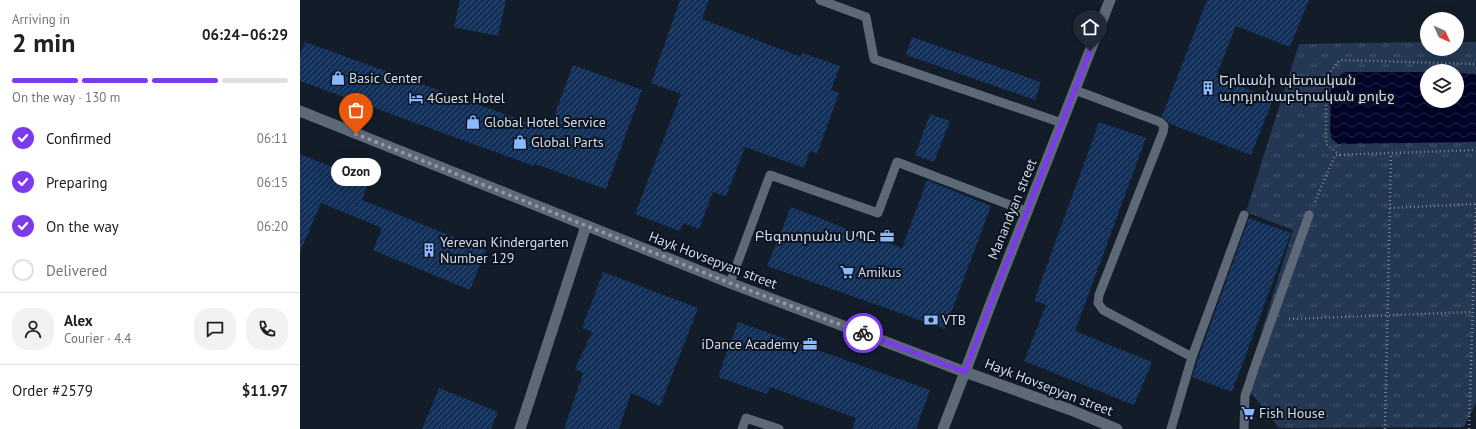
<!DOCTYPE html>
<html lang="en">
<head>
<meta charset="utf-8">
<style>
	body { margin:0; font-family:"PT Sans","Noto Sans Armenian",sans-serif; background:#f2f2f2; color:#202124; height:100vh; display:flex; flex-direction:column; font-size:15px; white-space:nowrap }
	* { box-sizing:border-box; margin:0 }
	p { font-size:13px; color:#757577 }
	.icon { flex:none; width:22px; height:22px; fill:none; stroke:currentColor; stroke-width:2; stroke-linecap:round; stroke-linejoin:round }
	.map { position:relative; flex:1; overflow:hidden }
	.sheet { display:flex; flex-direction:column; background:#fff; width:300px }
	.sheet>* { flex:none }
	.needle { width:26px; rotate:135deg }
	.tools { position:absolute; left:1120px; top:12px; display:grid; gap:8px }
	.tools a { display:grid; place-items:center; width:44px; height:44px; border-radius:50%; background:#fff; box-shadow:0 4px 16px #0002; font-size:20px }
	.pin { position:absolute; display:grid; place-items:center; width:34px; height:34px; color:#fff; margin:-41px -17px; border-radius:50% 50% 50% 0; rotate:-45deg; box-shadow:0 0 4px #0007 }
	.pin .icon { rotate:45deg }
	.courier { position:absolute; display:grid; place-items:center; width:40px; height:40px; margin:-20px; border:3px solid #7c3aed; border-radius:50%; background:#fff; color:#222; box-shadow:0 1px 5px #0007 }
	.bubble { position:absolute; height:28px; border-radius:14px; background:#fff; box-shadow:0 4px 16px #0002; font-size:13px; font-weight:800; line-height:28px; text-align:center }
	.summary em { font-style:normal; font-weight:800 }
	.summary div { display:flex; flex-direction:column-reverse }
	.summary { display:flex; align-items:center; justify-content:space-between; height:68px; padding:0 12px }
	h1 { font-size:26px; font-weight:800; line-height:30px }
	.bar { display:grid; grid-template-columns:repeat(4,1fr); gap:6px 4px; align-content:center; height:48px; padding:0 12px }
	.bar i { height:5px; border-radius:3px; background:#e0e0e0 }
	.bar .on { background:#7c3aed }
	.bar p { grid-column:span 4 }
	.line { display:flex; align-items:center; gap:10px; padding:0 12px; border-top:1px solid #e0e0e0 }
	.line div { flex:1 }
	.round { display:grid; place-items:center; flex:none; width:42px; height:42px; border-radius:16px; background:#f2f2f2 }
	ol { padding:0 12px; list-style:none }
	li { display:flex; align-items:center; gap:12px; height:44px }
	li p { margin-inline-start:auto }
	li .icon { padding:4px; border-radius:50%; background:#7c3aed; color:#fff; stroke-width:4 }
	li:last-child { color:#757577 }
	li i { width:22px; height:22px; border:2px solid #e0e0e0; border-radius:50% }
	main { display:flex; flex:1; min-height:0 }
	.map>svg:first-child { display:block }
	.grass { fill:url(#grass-tufts); fill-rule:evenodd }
	.water { fill:url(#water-waves) }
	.building { fill:url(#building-hatch) }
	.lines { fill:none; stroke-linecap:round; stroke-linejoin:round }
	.path { stroke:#7b828d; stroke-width:2.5; stroke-dasharray:1 3; stroke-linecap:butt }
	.service { stroke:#5e6978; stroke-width:9 }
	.minor { stroke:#5e6978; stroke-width:11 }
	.tertiary { stroke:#5e6978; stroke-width:11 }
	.done { stroke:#9299a4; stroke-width:4; stroke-dasharray:0 7.2 }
	.route { stroke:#7c3aed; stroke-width:5 }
	.labels { text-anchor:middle; stroke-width:4; stroke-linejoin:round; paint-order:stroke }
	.poi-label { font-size:14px; fill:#d7dde6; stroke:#0a131f; text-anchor:start }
	.street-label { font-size:14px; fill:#d7dde6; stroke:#0a131f }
</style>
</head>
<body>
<main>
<section class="sheet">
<div class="summary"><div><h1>2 min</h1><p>Arriving in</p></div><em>06:24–06:29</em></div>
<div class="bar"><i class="on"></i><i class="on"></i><i class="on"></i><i></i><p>On the way · 130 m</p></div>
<ol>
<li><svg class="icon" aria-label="check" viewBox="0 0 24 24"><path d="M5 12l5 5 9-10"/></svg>Confirmed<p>06:11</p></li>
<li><svg class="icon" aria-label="check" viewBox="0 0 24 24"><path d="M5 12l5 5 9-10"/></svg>Preparing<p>06:15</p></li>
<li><svg class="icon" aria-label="check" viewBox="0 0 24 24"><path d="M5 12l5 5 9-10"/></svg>On the way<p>06:20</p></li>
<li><i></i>Delivered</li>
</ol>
<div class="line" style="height:72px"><a class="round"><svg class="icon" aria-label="person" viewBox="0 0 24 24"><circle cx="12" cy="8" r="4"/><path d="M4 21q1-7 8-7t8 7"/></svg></a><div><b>Alex</b><p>Courier · 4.4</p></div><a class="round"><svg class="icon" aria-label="chat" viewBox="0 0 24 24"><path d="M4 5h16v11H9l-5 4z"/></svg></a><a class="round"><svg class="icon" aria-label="phone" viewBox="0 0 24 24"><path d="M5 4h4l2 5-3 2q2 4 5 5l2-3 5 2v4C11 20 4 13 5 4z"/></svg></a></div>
<div class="line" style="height:52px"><div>Order #2579</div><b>$11.97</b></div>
</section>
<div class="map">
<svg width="1176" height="429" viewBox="0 0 1176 429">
	<defs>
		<pattern id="grass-tufts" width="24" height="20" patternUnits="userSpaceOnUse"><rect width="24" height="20" fill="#253853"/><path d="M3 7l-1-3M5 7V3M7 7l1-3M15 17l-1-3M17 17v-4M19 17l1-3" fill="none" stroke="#44546c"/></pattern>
		<pattern id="water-waves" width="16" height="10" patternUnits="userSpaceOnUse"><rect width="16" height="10" fill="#000327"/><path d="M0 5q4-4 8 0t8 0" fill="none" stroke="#242746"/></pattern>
		<pattern id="building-hatch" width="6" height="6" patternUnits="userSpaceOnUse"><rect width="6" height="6" fill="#123059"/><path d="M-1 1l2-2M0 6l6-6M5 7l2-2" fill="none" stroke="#344e71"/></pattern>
	</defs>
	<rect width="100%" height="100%" fill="#131c29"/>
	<!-- grass -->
	<path class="grass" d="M 1127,42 L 1127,49 L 1157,49 L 1157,42 L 1176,42 L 1176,403 L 1164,427 L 979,428 L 945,385 L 993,230 L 946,212 L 999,44 ZM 1127,71 L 1157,71 L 1157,101 L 1127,101 Z"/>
	<!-- water -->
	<path class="water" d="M 1044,72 L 1127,72 L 1127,101 L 1157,101 L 1157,73 L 1175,74 L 1176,75 L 1176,141 L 1174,142 L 1038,144 L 1032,139 L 1030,132 L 1031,89 L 1038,77 Z"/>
	<!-- building -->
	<path class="building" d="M 160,0 L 206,0 L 198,36 L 154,27 Z
		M 380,0 L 409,0 L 402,19 L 501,57 L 502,53 L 540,66 L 531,90 L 539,93 L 517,154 L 510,151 L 504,168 L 445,147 L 426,196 L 413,192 L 399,229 L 383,223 L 380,231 L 335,214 L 381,94 L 351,83 Z
		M 907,0 L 1009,0 L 990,47 L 936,26 L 916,77 L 973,99 L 951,155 L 870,124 L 862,116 Z
		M 612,37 L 741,82 L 735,100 L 606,55 Z
		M 5,42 L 249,130 L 273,65 L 342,90 L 306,189 L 235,164 L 234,166 L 0,81 L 0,55 Z
		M 630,114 L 650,121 L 634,162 L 615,155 Z
		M 799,122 L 846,138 L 775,331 L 852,362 L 834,405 L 724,361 L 746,305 L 734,301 Z
		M 0,154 L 37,169 L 39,165 L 70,178 L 62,200 L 186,250 L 170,290 L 73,250 L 82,228 L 21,203 L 0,252 Z
		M 627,180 L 691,206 L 645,329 L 467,266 L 491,207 L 547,229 L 602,248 Z
		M 949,218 L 991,233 L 932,392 L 892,377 L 898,359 Z
		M 303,272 L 398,308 L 360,406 L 331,393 L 319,429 L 264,429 L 283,373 L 275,369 L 292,332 L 282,328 Z
		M 438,322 L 630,390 L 616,429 L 552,429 L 556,418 L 470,387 L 467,394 L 418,377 Z
		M 139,388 L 198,412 L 191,429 L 122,429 Z"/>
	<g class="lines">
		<!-- path -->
		<path class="path" d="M 1040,155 L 1026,144 L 1026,77 L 1040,60 L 1176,64
			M 1015,202 L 1035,155 L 1176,150
			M 1090,208 L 1176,204
			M 989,319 L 1172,312
			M 1085,429 L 1091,153
			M 1169,429 L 1176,203"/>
		<!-- service -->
		<path class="service" d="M 520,0 L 566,17 L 574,59 L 762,123
			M 775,90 L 860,122 L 864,126 L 863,132 L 799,295 L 798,303 L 803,310 L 892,357
			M 430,283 L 470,175 L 578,213 L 597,162 L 728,212
			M 442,429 L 446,418 L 479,429
			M 871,429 L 892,357 L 944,215
			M 944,429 L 945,396 L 954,369 L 1009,215"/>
		<!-- minor -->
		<path class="minor" d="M 665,372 L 691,303 L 810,0
			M 220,429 L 286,226"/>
		<!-- tertiary -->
		<path class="tertiary" d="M 0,111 L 430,283 L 665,372 L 771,410 L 817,429
			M 643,429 L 665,372"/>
	</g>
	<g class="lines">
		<!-- done -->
		<path class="done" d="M 56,134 L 430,283 L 563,333"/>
		<!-- route -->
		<path class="route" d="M 563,333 L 665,372 L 691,303 L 790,51"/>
	</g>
	<!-- icons -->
	<defs>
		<symbol id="shop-bare" viewBox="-9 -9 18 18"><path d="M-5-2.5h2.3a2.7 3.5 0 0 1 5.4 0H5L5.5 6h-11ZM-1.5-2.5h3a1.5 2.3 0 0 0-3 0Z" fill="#8abafc" stroke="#0a131f" stroke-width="2.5" paint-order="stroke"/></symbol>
		<symbol id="building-bare" viewBox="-9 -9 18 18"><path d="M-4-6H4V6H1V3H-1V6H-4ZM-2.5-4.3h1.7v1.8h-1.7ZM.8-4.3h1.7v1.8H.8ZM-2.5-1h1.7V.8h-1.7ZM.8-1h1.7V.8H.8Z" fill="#8abafc" stroke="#0a131f" stroke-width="2.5" paint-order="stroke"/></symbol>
		<symbol id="hotel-bare" viewBox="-9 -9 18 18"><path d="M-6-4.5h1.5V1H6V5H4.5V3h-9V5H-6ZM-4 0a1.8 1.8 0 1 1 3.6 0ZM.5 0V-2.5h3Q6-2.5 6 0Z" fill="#8abafc" stroke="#0a131f" stroke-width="2.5" paint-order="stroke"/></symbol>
		<symbol id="office-bare" viewBox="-9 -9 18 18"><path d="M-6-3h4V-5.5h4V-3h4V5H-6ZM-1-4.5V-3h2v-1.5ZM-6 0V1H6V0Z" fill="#8abafc" stroke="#0a131f" stroke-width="2.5" paint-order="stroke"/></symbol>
		<symbol id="supermarket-bare" viewBox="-9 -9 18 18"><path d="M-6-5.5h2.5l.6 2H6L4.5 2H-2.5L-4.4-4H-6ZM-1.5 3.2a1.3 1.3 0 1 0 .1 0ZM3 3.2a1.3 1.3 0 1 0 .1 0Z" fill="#8abafc" stroke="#0a131f" stroke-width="2.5" paint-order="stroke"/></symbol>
		<symbol id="bank-bare" viewBox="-9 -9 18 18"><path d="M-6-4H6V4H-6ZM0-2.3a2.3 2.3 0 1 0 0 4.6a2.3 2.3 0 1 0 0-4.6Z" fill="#8abafc" stroke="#0a131f" stroke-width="2.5" paint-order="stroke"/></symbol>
	</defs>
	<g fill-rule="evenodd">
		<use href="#shop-bare" x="28" y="68" width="20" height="20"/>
		<use href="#building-bare" x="898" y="78" width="20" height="20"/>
		<use href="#hotel-bare" x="106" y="88" width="20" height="20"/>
		<use href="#shop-bare" x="163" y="112" width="20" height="20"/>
		<use href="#shop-bare" x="210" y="132" width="20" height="20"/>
		<use href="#office-bare" x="577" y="226" width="20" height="20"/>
		<use href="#building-bare" x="119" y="240" width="20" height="20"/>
		<use href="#supermarket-bare" x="537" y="262" width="20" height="20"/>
		<use href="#bank-bare" x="621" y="310" width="20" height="20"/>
		<use href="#office-bare" x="500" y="334" width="20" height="20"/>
		<use href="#supermarket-bare" x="938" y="403" width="20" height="20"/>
	</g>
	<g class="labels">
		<!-- poi labels -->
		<g class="poi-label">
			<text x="49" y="83">Basic Center</text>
			<text x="919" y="85">Երևանի պետական<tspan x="919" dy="16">արդյունաբերական քոլեջ</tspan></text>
			<text x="127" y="103">4Guest Hotel</text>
			<text x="184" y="127">Global Hotel Service</text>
			<text x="231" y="147">Global Parts</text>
			<text x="576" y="241" text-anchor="end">Բեգոտրանս ՍՊԸ</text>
			<text x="140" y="247">Yerevan Kindergarten<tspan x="140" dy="16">Number 129</tspan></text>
			<text x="558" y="277">Amikus</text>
			<text x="642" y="325">VTB</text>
			<text x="499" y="349" text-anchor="end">iDance Academy</text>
			<text x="959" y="418">Fish House</text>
		</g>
		<!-- street labels -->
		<g class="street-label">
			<text transform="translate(712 209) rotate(-68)" y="5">Manandyan street</text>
			<text transform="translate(413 260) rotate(21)" y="5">Hayk Hovsepyan street</text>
			<text transform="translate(749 387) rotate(21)" y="5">Hayk Hovsepyan street</text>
		</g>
	</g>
</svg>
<div class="tools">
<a><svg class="needle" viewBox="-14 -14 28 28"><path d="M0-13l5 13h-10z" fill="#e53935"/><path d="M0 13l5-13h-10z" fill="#757577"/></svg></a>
<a><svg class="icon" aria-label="layers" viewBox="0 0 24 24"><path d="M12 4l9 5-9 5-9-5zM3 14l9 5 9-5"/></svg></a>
</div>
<div class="pin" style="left:56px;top:134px;background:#ea580c"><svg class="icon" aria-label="bag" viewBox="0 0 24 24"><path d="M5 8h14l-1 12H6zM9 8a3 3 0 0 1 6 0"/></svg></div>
<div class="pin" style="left:790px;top:51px;background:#1f2937"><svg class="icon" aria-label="home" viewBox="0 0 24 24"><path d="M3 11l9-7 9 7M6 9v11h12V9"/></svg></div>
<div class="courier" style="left:563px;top:333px"><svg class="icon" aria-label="bike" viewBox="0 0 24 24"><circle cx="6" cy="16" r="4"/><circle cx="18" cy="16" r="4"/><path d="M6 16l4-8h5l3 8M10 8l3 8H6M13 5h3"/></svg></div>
<div class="bubble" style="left:31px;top:158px;width:50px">Ozon</div>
</div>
</main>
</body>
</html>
